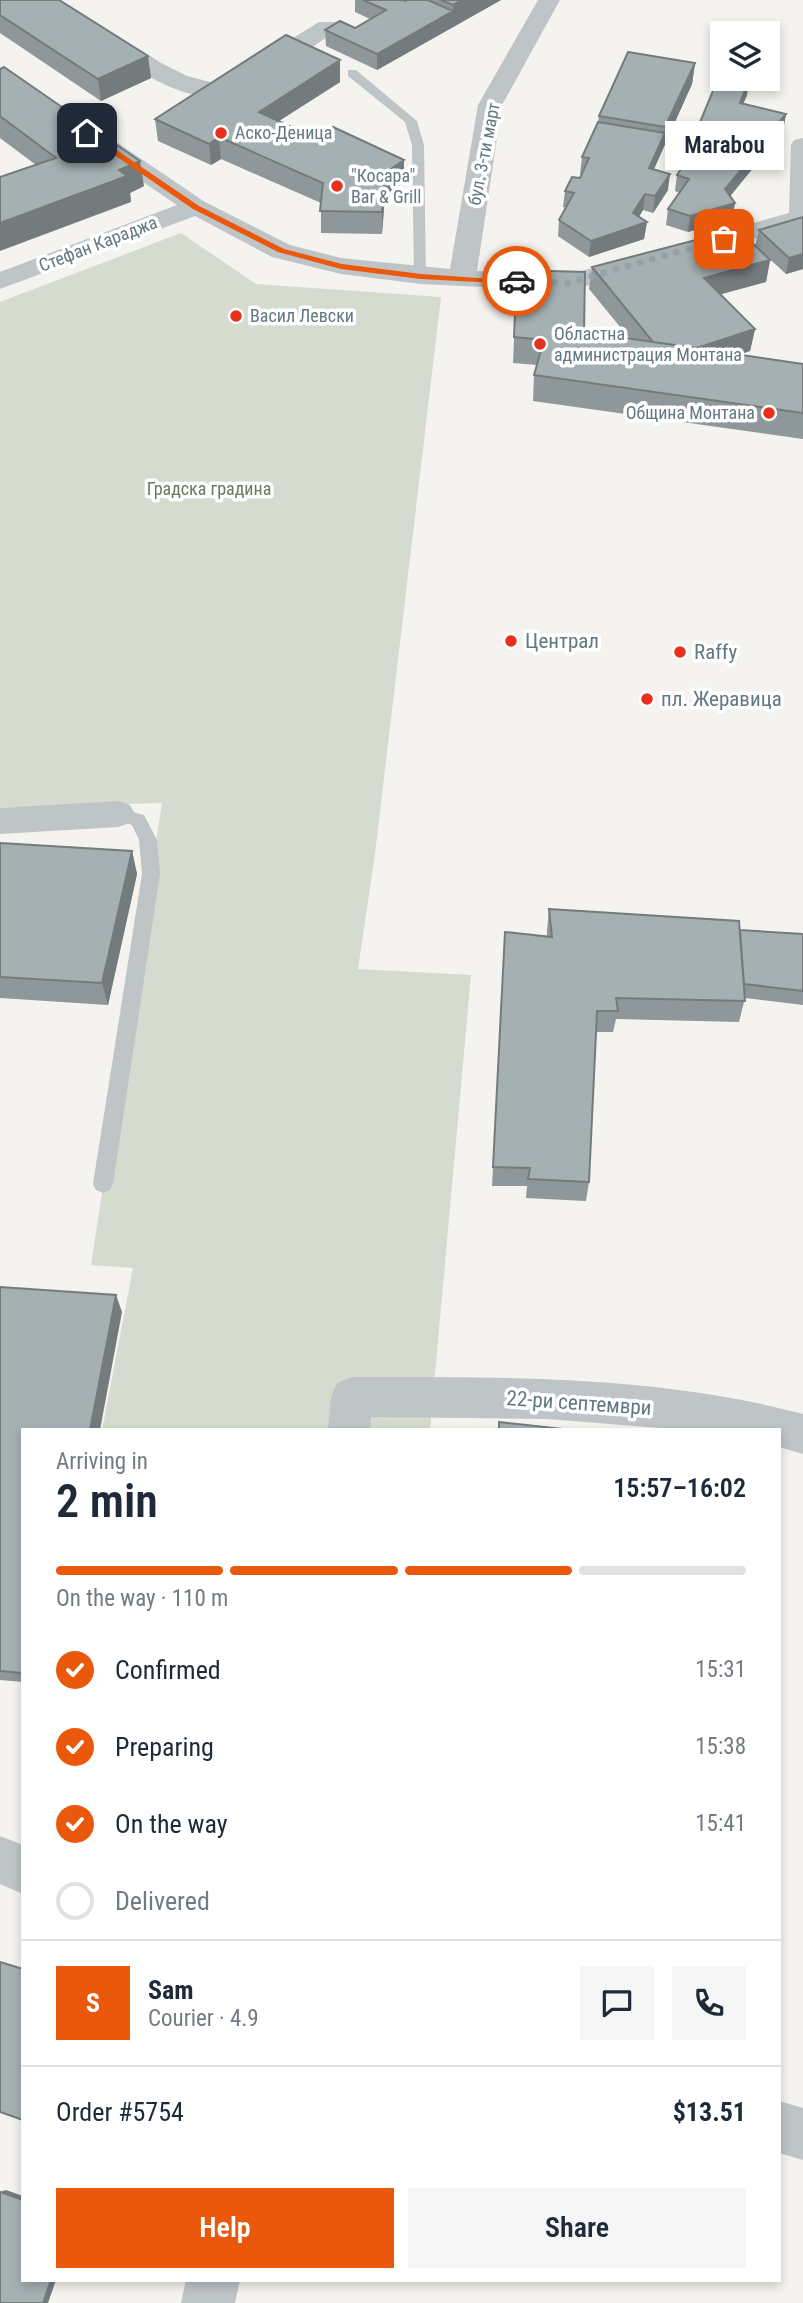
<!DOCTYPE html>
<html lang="en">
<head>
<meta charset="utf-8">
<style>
	body { margin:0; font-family:"Roboto Condensed",sans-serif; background:#f6f6f7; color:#1f2937; height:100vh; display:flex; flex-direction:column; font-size:26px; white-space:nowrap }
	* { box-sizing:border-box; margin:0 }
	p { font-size:23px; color:#747a83 }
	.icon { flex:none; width:38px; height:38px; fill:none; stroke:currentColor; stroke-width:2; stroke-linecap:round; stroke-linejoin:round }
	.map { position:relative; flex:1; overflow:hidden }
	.drawer { position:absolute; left:21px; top:1428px; width:760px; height:854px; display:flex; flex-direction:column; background:#fff; border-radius:0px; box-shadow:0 4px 10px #0003 }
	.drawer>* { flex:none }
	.controls { position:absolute; left:710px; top:21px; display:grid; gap:14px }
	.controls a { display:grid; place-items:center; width:70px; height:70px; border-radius:0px; background:#fff; box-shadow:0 4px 10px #0003; font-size:35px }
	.pin { position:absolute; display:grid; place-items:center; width:60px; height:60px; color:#fff; margin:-30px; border-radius:14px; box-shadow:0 4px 10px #0006 }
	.courier { position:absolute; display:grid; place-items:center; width:70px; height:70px; margin:-35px; border:5px solid #ea580c; border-radius:50%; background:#fff; color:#222; box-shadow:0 2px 9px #0007 }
	.bubble { position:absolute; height:49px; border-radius:0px; background:#fff; box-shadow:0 4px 10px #0003; font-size:23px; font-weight:600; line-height:49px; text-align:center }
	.overview em { font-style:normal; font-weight:600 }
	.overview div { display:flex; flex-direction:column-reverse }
	.overview { display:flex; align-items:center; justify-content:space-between; height:119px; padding:0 35px }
	h1 { font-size:46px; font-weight:600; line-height:52px }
	.bar { display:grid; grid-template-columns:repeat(4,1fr); gap:10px 7px; align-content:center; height:84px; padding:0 35px }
	.bar i { height:9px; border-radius:5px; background:#e0e1e3 }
	.bar .current { background:#ea580c }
	.bar p { grid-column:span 4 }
	.line { display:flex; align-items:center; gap:18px; padding:0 35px; border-top:2px solid #e0e1e3 }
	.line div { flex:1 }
	.round { display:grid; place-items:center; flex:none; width:74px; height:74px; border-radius:0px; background:#f6f6f7 }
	ol { padding:0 35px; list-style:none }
	li { display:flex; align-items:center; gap:21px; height:77px }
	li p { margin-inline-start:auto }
	li .icon { padding:7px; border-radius:50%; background:#ea580c; color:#fff; stroke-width:4 }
	li:last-child { color:#747a83 }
	li i { width:38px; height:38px; border:4px solid #e0e1e3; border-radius:50% }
	.button { display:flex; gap:14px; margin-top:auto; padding:14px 35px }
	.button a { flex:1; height:80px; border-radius:0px; background:#ea580c; color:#fff; font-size:28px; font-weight:600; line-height:80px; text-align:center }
	.button a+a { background:#f6f6f7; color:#1f2937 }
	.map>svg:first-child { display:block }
	.green { fill:#d6dbd0 }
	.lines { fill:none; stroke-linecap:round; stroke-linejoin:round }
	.service { fill:#bfc4c6; fill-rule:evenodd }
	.minor { fill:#bfc4c6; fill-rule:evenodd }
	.wall { fill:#8e979a }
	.shaded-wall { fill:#747b7d }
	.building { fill:#a5b0b3; stroke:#747b7d; stroke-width:2 }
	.route { fill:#ea580c }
	.done { stroke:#95a3a8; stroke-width:7; stroke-dasharray:0 12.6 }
	.poi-dot { fill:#e82f1c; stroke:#fff; stroke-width:2.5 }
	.labels { text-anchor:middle; stroke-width:7; stroke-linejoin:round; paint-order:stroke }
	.far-poi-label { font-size:18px; fill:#627882; stroke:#fff; text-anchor:start }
	.far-street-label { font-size:18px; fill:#627882; stroke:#fff }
	.far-park-label { font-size:18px; fill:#697961; stroke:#fff }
	.poi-label { font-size:21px; fill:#627882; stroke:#fff; text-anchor:start }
	.street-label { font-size:21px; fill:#627882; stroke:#fff }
</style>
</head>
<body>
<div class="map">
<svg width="803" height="2303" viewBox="0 0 803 2303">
	<rect width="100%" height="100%" fill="#f4f3ef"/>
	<!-- green -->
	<path class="green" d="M 181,233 L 256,284 L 441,297 L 375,854 L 358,969 L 471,975 L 430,1430 L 102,1430 L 133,1268 L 91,1265 L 162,803 L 0,808 L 0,302 Z"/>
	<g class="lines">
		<!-- service -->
		<path class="service" d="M 348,70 L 356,70 L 417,121 L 424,145 L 426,279 L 416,279 L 414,276 L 412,145 L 405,122 L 348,76 Z
			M 118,808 L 144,815 L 157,840 L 160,874 L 113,1184 L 110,1190 L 103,1193 L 96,1190 L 93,1184 L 142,874 L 139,840 L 132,825 L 112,819 L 110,814 L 112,809 Z"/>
		<!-- minor -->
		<path class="minor" d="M 35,0 L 61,0 L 163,64 L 187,76 L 214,83 L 246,67 L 319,22 L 335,22 L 339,27 L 335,32 C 306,50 245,97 212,97 C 174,96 136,69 105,49 C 88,39 45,15 35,0 Z
			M 538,0 L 560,0 L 502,105 L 477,271 L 567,275 L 789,213 L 791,145 L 794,140 L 803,138 L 803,225 L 568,291 L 421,284 L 341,274 L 272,257 L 195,216 L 0,289 L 0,272 L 177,205 L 88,145 L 85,140 L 88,135 L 97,133 L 106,135 L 205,202 L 290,245 L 341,258 L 450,269 L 478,105 Z
			M 118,801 L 130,805 L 135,814 L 130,823 L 118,827 L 0,834 L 0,808 Z
			M 352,1377 C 503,1377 656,1375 803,1414 L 803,1454 L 779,1447 L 779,1430 L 685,1430 L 547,1419 L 371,1417 L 370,1430 L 328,1430 L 331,1397 L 337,1383 Z
			M 0,1836 L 23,1845 L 23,1894 L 0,1884 Z
			M 779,2101 L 803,2108 L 803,2160 L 779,2153 Z
			M 186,2280 L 240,2280 L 235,2303 L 181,2303 Z"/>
	</g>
	<!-- wall -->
	<path class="wall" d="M 0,0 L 151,78 L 101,101 L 0,33 Z
		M 355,0 L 501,0 L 377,70 L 326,46 L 325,30 L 355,28 L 370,19 L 355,12 Z
		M 695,63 L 692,84 L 653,169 L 668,190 L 653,213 L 643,210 L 639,217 L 647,222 L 644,239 L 589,257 L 558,236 L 559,220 L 566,208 L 563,207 L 565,191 L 580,178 L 582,174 L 580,174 L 582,157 L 598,122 L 599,116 Z
		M 0,69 L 144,186 L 130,193 L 131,202 L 36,165 L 0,138 Z
		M 749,79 L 747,95 L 743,103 L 786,114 L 783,130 L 756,163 L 754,162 L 753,168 L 730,196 L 735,203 L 732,219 L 688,232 L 666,225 L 668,209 L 679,193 L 675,191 L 677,175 L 693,150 L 695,134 Z
		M 340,82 L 279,121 L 404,182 L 385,195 L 382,234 L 321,233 L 321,203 L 221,159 L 211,165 L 158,141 L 155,119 Z
		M 803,217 L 803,269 L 786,274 L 760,250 L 770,260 L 766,282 L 720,294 L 755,329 L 750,351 L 739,354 L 803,364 L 803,440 L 803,439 L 533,401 L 534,375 L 537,365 L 513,363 L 517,270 L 584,332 L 630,339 L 589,289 L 592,267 L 755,246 L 759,230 Z
		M 0,843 L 132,851 L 137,874 L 108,1005 L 0,998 Z
		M 549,909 L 740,930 L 803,934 L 803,1005 L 745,998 L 739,1022 L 616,1019 L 613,1032 L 596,1032 L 589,1182 L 586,1201 L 526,1198 L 527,1186 L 492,1186 L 505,932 L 547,936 L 547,931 Z
		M 0,1287 L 122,1312 L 23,1430 L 23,1682 L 0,1680 Z"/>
	<!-- shaded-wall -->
	<path class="shaded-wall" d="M 463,0 L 501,0 L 377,70 L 377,54 L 453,11 L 453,5 Z
		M 148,56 L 151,78 L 101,101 L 98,79 Z
		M 340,60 L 340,82 L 260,133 L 259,112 Z
		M 695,63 L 692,84 L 647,185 L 649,168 L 665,133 L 665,127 Z
		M 749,79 L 747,95 L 737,119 L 740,103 Z
		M 786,114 L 783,130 L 756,163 L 759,146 Z
		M 219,137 L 221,159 L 211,165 L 209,144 Z
		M 756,152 L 753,168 L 723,205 L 725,189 Z
		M 404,160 L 404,182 L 385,195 L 382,234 L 382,212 L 385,173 Z
		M 140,161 L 144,186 L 130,193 L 131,202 L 0,251 L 0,223 Z
		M 670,174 L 668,190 L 653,213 L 655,196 Z
		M 645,194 L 643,210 L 632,227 L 647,222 L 644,239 L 589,257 L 591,241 L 633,213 Z
		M 735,203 L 732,219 L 688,232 L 690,216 Z
		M 803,254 L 803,269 L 786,274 L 789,258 Z
		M 770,260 L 766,282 L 700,300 L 704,278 Z
		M 755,329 L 750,351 L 686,373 L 689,351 Z
		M 132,851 L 137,874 L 108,1005 L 102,983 Z
		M 116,1295 L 122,1312 L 100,1430 L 90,1430 Z
		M 6,2190 L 23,2196 L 23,2200 L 0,2192 Z
		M 51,2280 L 56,2280 L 48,2303 L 43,2303 Z"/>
	<!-- building -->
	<path class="building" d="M 0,0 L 59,0 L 148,56 L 98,79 L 0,15 Z
		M 363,0 L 403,0 L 405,1 L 407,0 L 428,0 L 453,11 L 377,54 L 325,30 L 340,21 L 355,28 L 386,10 Z
		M 441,0 L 463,0 L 453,5 Z
		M 286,35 L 340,60 L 259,112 L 315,138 L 333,127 L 404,160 L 385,173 L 382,212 L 320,211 L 323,183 L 219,137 L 209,144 L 155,119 Z
		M 628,52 L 695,63 L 665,127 L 599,116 Z
		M 4,67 L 140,161 L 119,170 L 127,176 L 0,223 L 0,177 L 56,158 L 0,116 L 0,69 Z
		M 720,74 L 723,75 L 723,79 L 749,79 L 740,103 L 786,114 L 759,146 L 695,134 Z
		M 598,122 L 665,133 L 649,168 L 670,174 L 655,196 L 645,194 L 633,213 L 647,222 L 591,241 L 559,220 L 574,193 L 565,191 L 572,177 L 580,178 L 589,158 L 582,157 Z
		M 699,141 L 756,152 L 725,189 L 735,203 L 690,216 L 668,209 L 689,179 L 677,175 Z
		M 803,217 L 803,254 L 789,258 L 759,230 Z
		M 738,229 L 770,260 L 704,278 L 755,329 L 697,348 L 653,342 L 592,267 Z
		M 517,270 L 585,272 L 584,332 L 803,364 L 803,413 L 534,375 L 544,340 L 514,337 Z
		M 0,843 L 132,851 L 102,983 L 0,977 Z
		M 549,909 L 739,921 L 745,1001 L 616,998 L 618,1011 L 597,1011 L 589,1182 L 528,1179 L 530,1168 L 493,1167 L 505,932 L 552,937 Z
		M 740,930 L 803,934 L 803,991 L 744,984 Z
		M 0,1287 L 116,1295 L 90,1430 L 23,1430 L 23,1673 L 0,1671 Z
		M 499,1422 L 572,1430 L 499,1430 Z
		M 0,1962 L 23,1969 L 23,2120 L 0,2112 Z
		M 0,2192 L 23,2200 L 23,2280 L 51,2280 L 43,2303 L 0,2303 Z"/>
	<!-- route -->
	<path class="route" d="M 85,132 L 90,132 L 199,206 L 284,249 L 342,264 L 421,274 L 521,281 L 517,284 L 421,279 L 341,269 L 278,252 L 193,209 L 85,135 Z"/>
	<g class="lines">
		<!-- done -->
		<path class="done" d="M 517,281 L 568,283 L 724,239"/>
	</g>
	<!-- markers -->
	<g class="poi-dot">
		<circle cx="221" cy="133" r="7"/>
		<circle cx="337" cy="186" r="7"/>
		<circle cx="236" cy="316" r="7"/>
		<circle cx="540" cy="344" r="7"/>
		<circle cx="769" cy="413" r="7"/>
		<circle cx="511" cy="641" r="7"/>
		<circle cx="680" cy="652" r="7"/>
		<circle cx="647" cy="699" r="7"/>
	</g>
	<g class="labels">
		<!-- far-poi labels -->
		<g class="far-poi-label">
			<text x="235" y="139">Аско-Деница</text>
			<text x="351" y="182">"Косара"<tspan x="351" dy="21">Bar &amp; Grill</tspan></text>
			<text x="250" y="322">Васил Левски</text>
			<text x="554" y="340">Областна<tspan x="554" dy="21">администрация Монтана</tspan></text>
			<text x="755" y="419" text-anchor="end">Община Монтана</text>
		</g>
		<!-- far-street labels -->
		<g class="far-street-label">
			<text transform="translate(484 154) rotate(-79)" y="6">бул. 3-ти март</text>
			<text transform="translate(98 244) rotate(-21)" y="6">Стефан Караджа</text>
		</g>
		<!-- far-park labels -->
		<g class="far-park-label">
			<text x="209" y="495">Градска градина</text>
		</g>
		<!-- poi labels -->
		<g class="poi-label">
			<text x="525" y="648">Централ</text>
			<text x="694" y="659">Raffy</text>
			<text x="661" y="706">пл. Жеравица</text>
		</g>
		<!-- street labels -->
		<g class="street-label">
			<text transform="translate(579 1403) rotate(4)" y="7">22-ри септември</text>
		</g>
	</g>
</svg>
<div class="controls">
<a><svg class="icon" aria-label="layers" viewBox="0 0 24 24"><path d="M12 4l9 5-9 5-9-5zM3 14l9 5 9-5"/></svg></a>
</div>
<div class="pin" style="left:724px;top:239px;background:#ea580c"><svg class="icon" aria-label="bag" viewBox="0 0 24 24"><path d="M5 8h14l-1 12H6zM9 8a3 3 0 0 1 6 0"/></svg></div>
<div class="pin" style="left:87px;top:133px;background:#1f2937"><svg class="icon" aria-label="home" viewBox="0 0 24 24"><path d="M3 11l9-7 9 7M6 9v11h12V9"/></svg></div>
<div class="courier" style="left:517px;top:281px"><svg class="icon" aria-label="car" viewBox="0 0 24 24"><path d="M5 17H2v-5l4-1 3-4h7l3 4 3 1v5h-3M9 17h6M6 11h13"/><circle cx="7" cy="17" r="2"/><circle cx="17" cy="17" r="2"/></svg></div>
<div class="bubble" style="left:665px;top:121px;width:119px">Marabou</div>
<section class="drawer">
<div class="overview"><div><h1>2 min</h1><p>Arriving in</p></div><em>15:57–16:02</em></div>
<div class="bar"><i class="current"></i><i class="current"></i><i class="current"></i><i></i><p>On the way · 110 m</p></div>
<ol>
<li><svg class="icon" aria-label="check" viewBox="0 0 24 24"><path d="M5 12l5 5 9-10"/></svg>Confirmed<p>15:31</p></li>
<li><svg class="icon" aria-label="check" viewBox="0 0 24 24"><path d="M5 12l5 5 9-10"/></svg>Preparing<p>15:38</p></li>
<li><svg class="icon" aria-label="check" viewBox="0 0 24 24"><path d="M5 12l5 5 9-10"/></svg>On the way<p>15:41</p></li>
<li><i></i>Delivered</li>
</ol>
<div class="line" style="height:126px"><b class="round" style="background:#ea580c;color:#fff">S</b><div><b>Sam</b><p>Courier · 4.9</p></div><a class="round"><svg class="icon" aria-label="chat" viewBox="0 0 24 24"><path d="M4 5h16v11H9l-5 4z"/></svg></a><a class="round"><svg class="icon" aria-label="phone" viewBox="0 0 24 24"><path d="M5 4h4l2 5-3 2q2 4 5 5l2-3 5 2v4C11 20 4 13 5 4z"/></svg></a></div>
<div class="line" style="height:91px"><div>Order #5754</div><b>$13.51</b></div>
<div class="button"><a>Help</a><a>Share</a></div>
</section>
</div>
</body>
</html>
